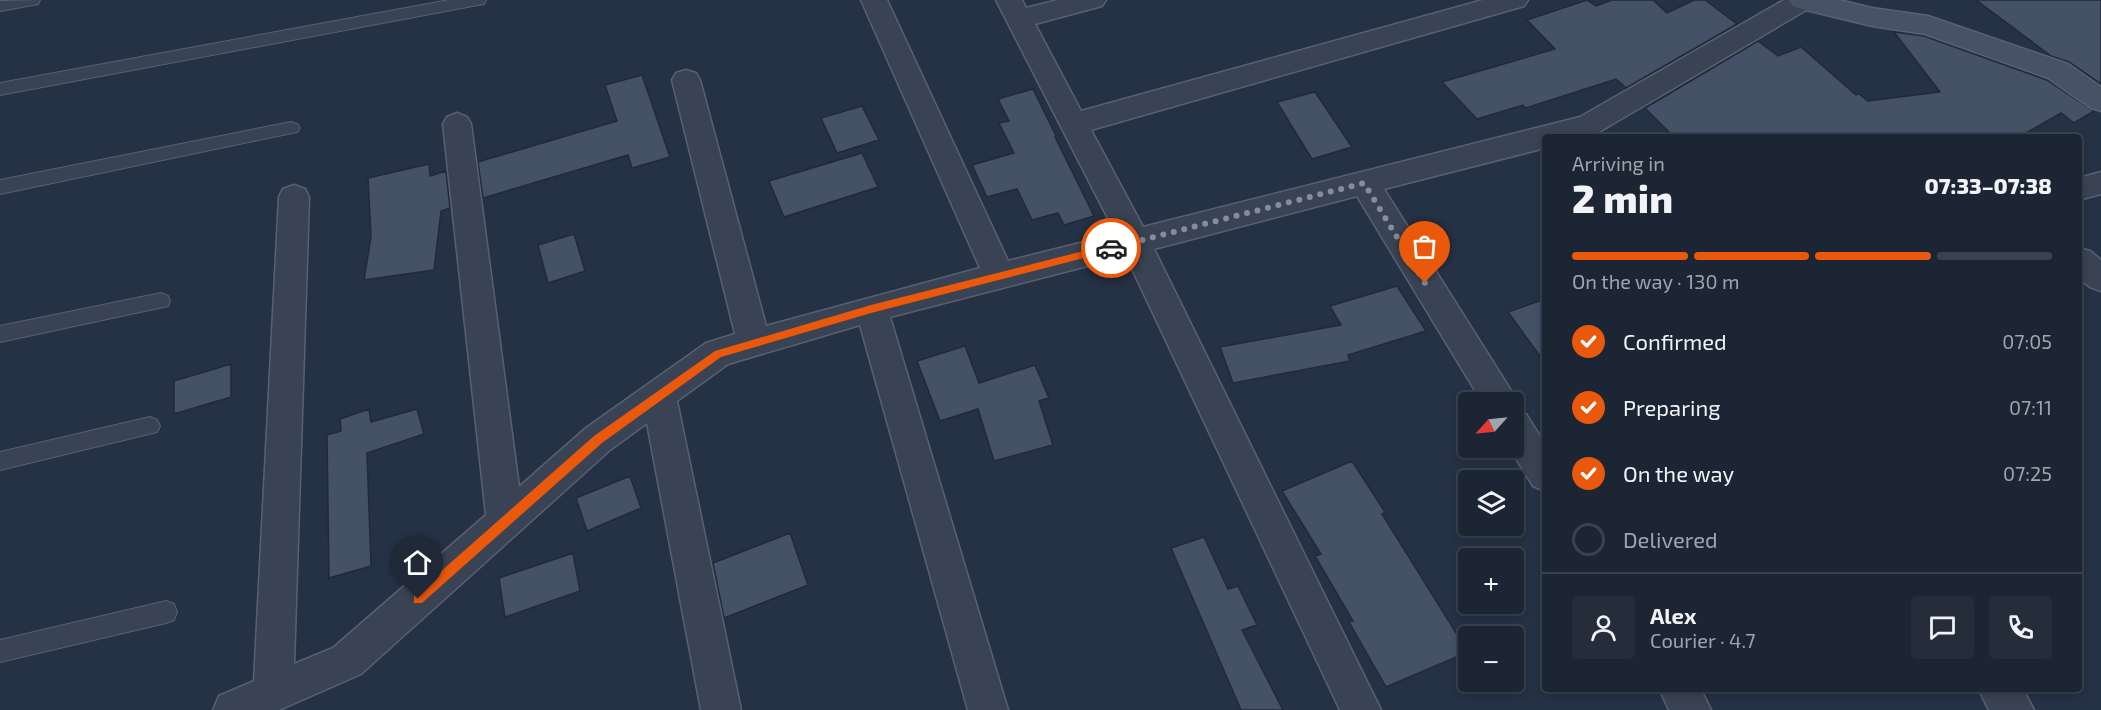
<!DOCTYPE html>
<html lang="en">
<head>
<meta charset="utf-8">
<style>
	body { margin:0; font-family:"Exo 2",sans-serif; background:#252d3b; color:#f1f3f6; height:100vh; display:flex; flex-direction:column; font-size:22px; white-space:nowrap }
	* { box-sizing:border-box; margin:0 }
	p { font-size:20px; color:#a0a5ac }
	.icon { flex:none; width:33px; height:33px; fill:none; stroke:currentColor; stroke-width:2; stroke-linecap:round; stroke-linejoin:round }
	.map { position:relative; flex:1; overflow:hidden }
	.sheet { position:absolute; left:1542px; top:134px; width:540px; height:558px; display:flex; flex-direction:column; background:#1c2533; border-radius:6px; box-shadow:0 3px 9px #0003,0 0 0 2px #3a424e }
	.sheet>* { flex:none }
	.needle { width:39px; rotate:243deg }
	.fabs { position:absolute; left:1458px; top:392px; display:grid; gap:12px }
	.fabs a { display:grid; place-items:center; width:66px; height:66px; border-radius:6px; background:#1c2533; box-shadow:0 3px 9px #0003,0 0 0 2px #3a424e; font-size:30px }
	.pin { position:absolute; display:grid; place-items:center; width:51px; height:51px; color:#fff; margin:-62px -26px; border-radius:50% 50% 50% 0; rotate:-45deg; box-shadow:0 0 6px #0007 }
	.pin .icon { rotate:45deg }
	.courier { position:absolute; display:grid; place-items:center; width:60px; height:60px; margin:-30px; border:4px solid #ea580c; border-radius:50%; background:#fff; color:#222; box-shadow:0 2px 8px #0007 }
	.summary em { font-style:normal; font-weight:800 }
	.summary div { display:flex; flex-direction:column-reverse }
	.summary { display:flex; align-items:center; justify-content:space-between; height:102px; padding:0 30px }
	h1 { font-size:39px; font-weight:800; line-height:45px }
	.bar { display:grid; grid-template-columns:repeat(4,1fr); gap:9px 6px; align-content:center; height:72px; padding:0 30px }
	.bar i { height:8px; border-radius:4px; background:#3a424e }
	.bar .current { background:#ea580c }
	.bar p { grid-column:span 4 }
	.line { display:flex; align-items:center; gap:15px; padding:0 30px; border-top:2px solid #3a424e }
	.line div { flex:1 }
	.round { display:grid; place-items:center; flex:none; width:63px; height:63px; border-radius:6px; background:#252d3b }
	ol { padding:0 30px; list-style:none }
	li { display:flex; align-items:center; gap:18px; height:66px }
	li p { margin-inline-start:auto }
	li .icon { padding:6px; border-radius:50%; background:#ea580c; color:#fff; stroke-width:4 }
	li:last-child { color:#a0a5ac }
	li i { width:33px; height:33px; border:3px solid #3a424e; border-radius:50% }
	.map>svg:first-child { display:block }
	.building { fill:#445166; stroke:#212a3b; stroke-width:1.5 }
	.lines { fill:none; stroke-linecap:round; stroke-linejoin:round }
	.lane-casing { stroke:#586171; stroke-width:2 }
	.street-casing { stroke:#586171; stroke-width:3 }
	.secondary-casing { stroke:#586171; stroke-width:3 }
	.lane { fill:#3a4353; fill-rule:evenodd }
	.street { fill:#3a4353; fill-rule:evenodd }
	.secondary { fill:#485266; fill-rule:evenodd }
	.route { fill:#ea580c }
	.done { stroke:#848d9d; stroke-width:6; stroke-dasharray:0 10.8 }
</style>
</head>
<body>
<div class="map">
<svg width="2101" height="710" viewBox="0 0 2101 710">
	<rect width="100%" height="100%" fill="#253144"/>
	<!-- building -->
	<path class="building" d="M 1587,0 L 1596,6 L 1612,0 L 1653,0 L 1667,13 L 1694,0 L 1705,0 L 1737,24 L 1626,88 L 1616,79 L 1526,108 L 1523,105 L 1477,119 L 1442,82 L 1555,49 L 1527,20 Z
		M 1976,0 L 2101,0 L 2101,84 L 2069,62 L 2051,56 Z
		M 1894,32 L 1924,36 L 2047,80 L 2094,111 L 2074,123 L 2061,113 L 2021,136 L 1673,136 L 1645,108 L 1758,41 L 1778,56 L 1801,47 L 1856,95 L 1859,94 L 1868,101 L 1940,92 Z
		M 642,75 L 670,157 L 632,168 L 628,155 L 483,198 L 478,162 L 617,121 L 605,85 Z
		M 1033,89 L 1056,136 L 1055,137 L 1094,216 L 1064,225 L 1058,213 L 1032,220 L 1017,189 L 987,197 L 972,165 L 1014,153 L 999,123 L 1009,121 L 998,99 Z
		M 1315,92 L 1352,147 L 1312,159 L 1277,102 Z
		M 862,106 L 879,140 L 837,153 L 821,118 Z
		M 862,153 L 878,187 L 784,217 L 769,181 Z
		M 429,164 L 430,176 L 446,171 L 450,208 L 441,211 L 434,270 L 364,280 L 371,237 L 368,178 Z
		M 574,234 L 585,271 L 548,283 L 538,245 Z
		M 1397,286 L 1426,331 L 1348,355 L 1350,361 L 1233,383 L 1220,347 L 1341,325 L 1330,306 Z
		M 1545,299 L 1545,363 L 1508,312 Z
		M 965,346 L 979,383 L 1035,365 L 1049,398 L 1039,401 L 1053,445 L 994,461 L 978,409 L 940,421 L 917,361 Z
		M 231,364 L 231,397 L 174,414 L 174,381 Z
		M 369,409 L 371,422 L 417,409 L 424,434 L 367,453 L 371,566 L 329,578 L 327,435 L 341,431 L 340,419 Z
		M 1352,461 L 1385,512 L 1382,514 L 1468,652 L 1386,687 L 1349,622 L 1353,621 L 1315,556 L 1321,554 L 1282,491 Z
		M 630,476 L 641,508 L 587,531 L 576,498 Z
		M 790,533 L 808,585 L 724,618 L 713,563 Z
		M 1204,537 L 1228,589 L 1238,586 L 1257,625 L 1242,630 L 1283,710 L 1241,710 L 1171,548 Z
		M 573,553 L 580,591 L 505,617 L 499,578 Z"/>
	<g class="lines">
		<defs>
			<path id="lane" d="M 40,0 L 38,4 L 0,11 L 0,1 Z
				M 449,0 L 486,0 L 484,4 L 478,5 L 0,95 L 0,83 Z
				M 291,122 L 297,124 L 300,128 L 297,132 L 0,194 L 0,180 Z
				M 161,293 L 168,296 L 170,301 L 168,306 L 0,342 L 0,326 Z
				M 150,417 L 157,420 L 160,426 L 157,432 L 0,470 L 0,452 Z
				M 166,601 L 174,604 L 177,612 L 174,620 L 166,623 L 0,662 L 0,640 Z"/>
			<path id="street" d="M 861,0 L 887,0 L 1008,261 L 1116,234 L 996,0 L 1022,0 L 1026,8 L 1058,0 L 1106,0 L 1102,6 L 1035,24 L 1081,111 L 1483,0 L 1528,0 L 1524,6 L 1091,130 L 1143,227 L 1580,117 L 1784,0 L 1817,0 L 1813,6 L 1599,132 L 1585,136 L 1545,136 L 1545,148 L 1384,189 L 1512,392 L 1517,402 L 1514,409 L 1514,402 L 1482,402 L 1357,196 L 1154,249 L 1381,710 L 1340,710 L 1126,256 L 890,317 L 1008,710 L 968,710 L 860,325 L 728,364 L 677,401 L 741,710 L 701,710 L 647,423 L 610,450 L 361,674 L 279,710 L 213,710 L 219,696 L 254,681 L 279,197 L 283,189 L 294,185 L 305,189 L 309,197 L 294,664 L 333,648 L 486,515 L 443,124 L 447,117 L 457,113 L 467,117 L 471,124 L 519,487 L 586,428 L 706,343 L 735,334 L 672,80 L 676,73 L 686,70 L 696,73 L 700,80 L 766,326 L 980,268 Z
				M 2101,172 L 2101,194 L 2079,200 L 2079,178 Z
				M 2079,248 L 2090,251 L 2101,260 L 2101,291 L 2090,287 L 2079,278 Z
				M 1514,410 L 1526,414 L 1545,444 L 1545,491 L 1533,486 L 1509,447 L 1514,447 Z
				M 1659,688 L 1700,688 L 1711,710 L 1669,710 Z
				M 1978,688 L 2022,688 L 2034,710 L 1989,710 Z"/>
			<path id="secondary" d="M 1789,0 L 1839,0 L 1872,8 L 1928,16 L 2068,64 L 2101,87 L 2101,111 L 2091,108 L 2048,78 L 1925,34 L 1872,26 L 1802,9 L 1793,6 Z"/>
		</defs>
		<!-- lane casing -->
		<use href="#lane" class="lane-casing"/>
		<!-- street casing -->
		<use href="#street" class="street-casing"/>
		<!-- secondary casing -->
		<use href="#secondary" class="secondary-casing"/>
		<!-- lane -->
		<use href="#lane" class="lane"/>
		<!-- street -->
		<use href="#street" class="street"/>
		<!-- secondary -->
		<use href="#secondary" class="secondary"/>
	</g>
	<!-- route -->
	<path class="route" d="M 1111,244 L 1116,248 L 1115,250 L 871,313 L 721,357 L 602,443 L 422,603 L 414,603 L 414,595 L 594,436 L 715,351 L 871,305 Z"/>
	<g class="lines">
		<!-- done -->
		<path class="done" d="M 1111,248 L 1364,183 L 1425,283"/>
	</g>
</svg>
<div class="fabs">
<a><svg class="needle" viewBox="-14 -14 28 28"><path d="M0-13l5 13h-10z" fill="#e53935"/><path d="M0 13l5-13h-10z" fill="#a0a5ac"/></svg></a>
<a><svg class="icon" aria-label="layers" viewBox="0 0 24 24"><path d="M12 4l9 5-9 5-9-5zM3 14l9 5 9-5"/></svg></a>
<a>+</a>
<a>−</a>
</div>
<div class="pin" style="left:1425px;top:283px;background:#ea580c"><svg class="icon" aria-label="bag" viewBox="0 0 24 24"><path d="M5 8h14l-1 12H6zM9 8a3 3 0 0 1 6 0"/></svg></div>
<div class="pin" style="left:418px;top:599px;background:#1f2937"><svg class="icon" aria-label="home" viewBox="0 0 24 24"><path d="M3 11l9-7 9 7M6 9v11h12V9"/></svg></div>
<div class="courier" style="left:1111px;top:248px"><svg class="icon" aria-label="car" viewBox="0 0 24 24"><path d="M5 17H2v-5l4-1 3-4h7l3 4 3 1v5h-3M9 17h6M6 11h13"/><circle cx="7" cy="17" r="2"/><circle cx="17" cy="17" r="2"/></svg></div>
<section class="sheet">
<div class="summary"><div><h1>2 min</h1><p>Arriving in</p></div><em>07:33–07:38</em></div>
<div class="bar"><i class="current"></i><i class="current"></i><i class="current"></i><i></i><p>On the way · 130 m</p></div>
<ol>
<li><svg class="icon" aria-label="check" viewBox="0 0 24 24"><path d="M5 12l5 5 9-10"/></svg>Confirmed<p>07:05</p></li>
<li><svg class="icon" aria-label="check" viewBox="0 0 24 24"><path d="M5 12l5 5 9-10"/></svg>Preparing<p>07:11</p></li>
<li><svg class="icon" aria-label="check" viewBox="0 0 24 24"><path d="M5 12l5 5 9-10"/></svg>On the way<p>07:25</p></li>
<li><i></i>Delivered</li>
</ol>
<div class="line" style="height:108px"><a class="round"><svg class="icon" aria-label="person" viewBox="0 0 24 24"><circle cx="12" cy="8" r="4"/><path d="M4 21q1-7 8-7t8 7"/></svg></a><div><b>Alex</b><p>Courier · 4.7</p></div><a class="round"><svg class="icon" aria-label="chat" viewBox="0 0 24 24"><path d="M4 5h16v11H9l-5 4z"/></svg></a><a class="round"><svg class="icon" aria-label="phone" viewBox="0 0 24 24"><path d="M5 4h4l2 5-3 2q2 4 5 5l2-3 5 2v4C11 20 4 13 5 4z"/></svg></a></div>
</section>
</div>
</body>
</html>
